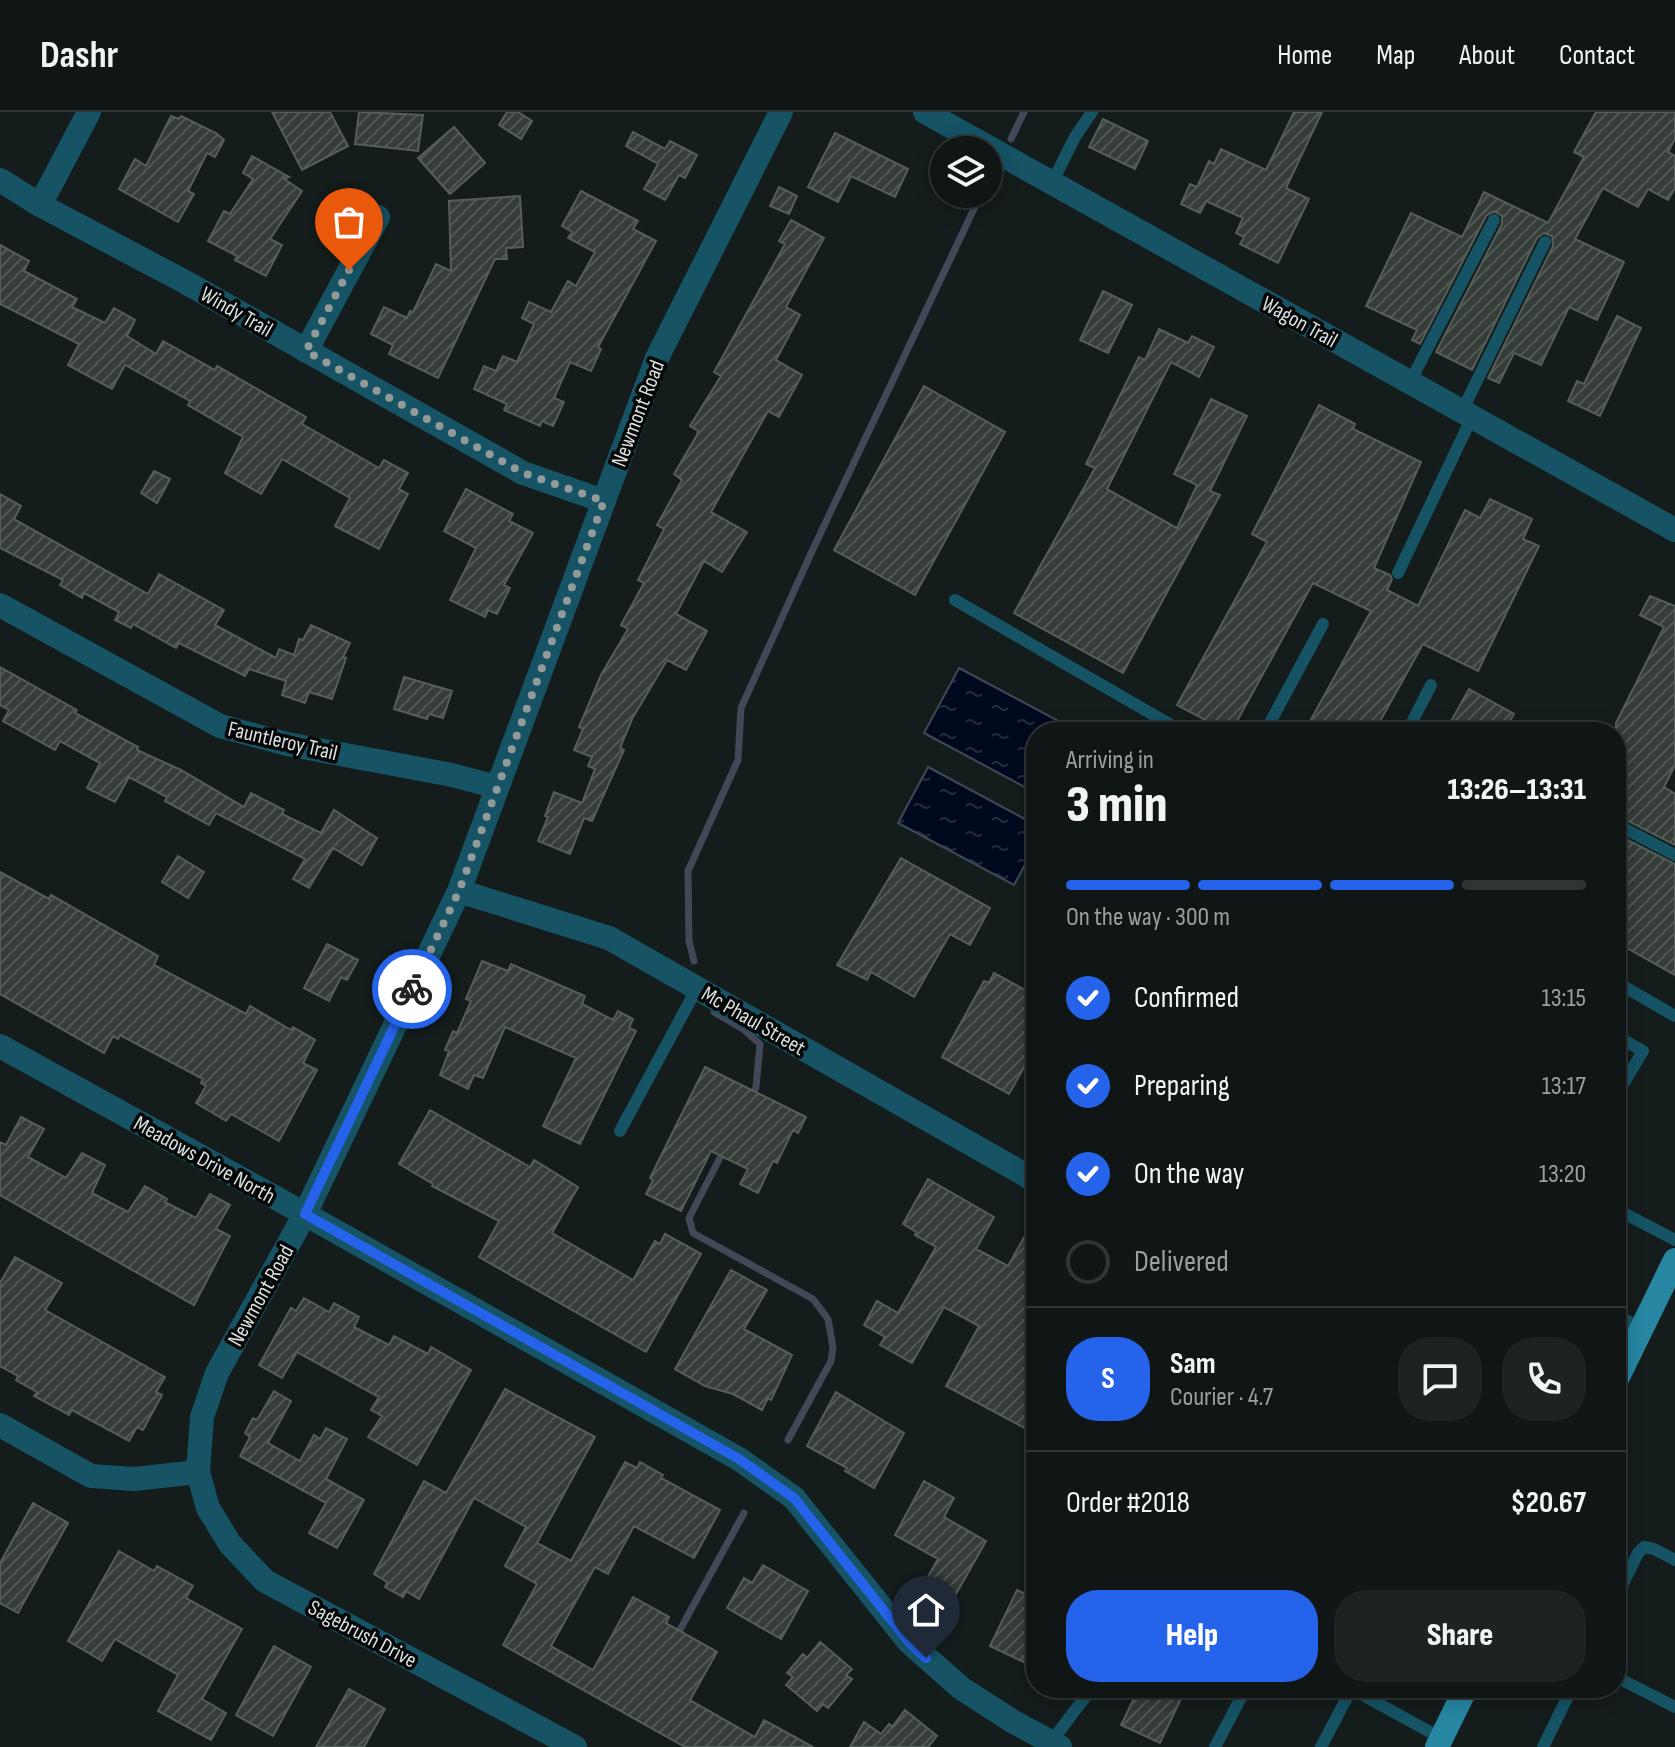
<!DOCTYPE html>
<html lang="en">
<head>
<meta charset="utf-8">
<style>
	body { margin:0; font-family:"Sofia Sans Condensed",sans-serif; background:#1d2322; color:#f1f3f6; height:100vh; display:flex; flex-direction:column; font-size:30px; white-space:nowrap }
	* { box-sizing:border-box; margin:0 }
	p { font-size:26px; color:#9b9fa0 }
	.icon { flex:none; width:44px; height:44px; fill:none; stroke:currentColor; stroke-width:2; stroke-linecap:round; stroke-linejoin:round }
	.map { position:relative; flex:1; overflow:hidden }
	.side { position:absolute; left:1026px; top:610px; width:600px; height:976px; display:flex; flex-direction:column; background:#0f1615; border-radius:32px; box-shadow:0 4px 20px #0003,0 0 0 2px #2f3534 }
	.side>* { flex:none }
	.tools { position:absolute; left:930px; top:24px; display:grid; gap:16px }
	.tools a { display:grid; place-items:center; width:72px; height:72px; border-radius:50%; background:#0f1615; box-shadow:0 4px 20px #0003,0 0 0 2px #2f3534; font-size:40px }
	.pin { position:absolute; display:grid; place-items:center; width:68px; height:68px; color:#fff; margin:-82px -34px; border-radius:50% 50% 50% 0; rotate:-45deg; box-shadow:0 0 8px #0007 }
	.pin .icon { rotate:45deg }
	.courier { position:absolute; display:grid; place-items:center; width:80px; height:80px; margin:-40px; border:6px solid #2563eb; border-radius:50%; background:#fff; color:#222; box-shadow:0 2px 10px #0007 }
	.summary em { font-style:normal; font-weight:800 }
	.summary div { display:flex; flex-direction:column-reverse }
	.summary { display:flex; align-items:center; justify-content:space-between; height:136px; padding:0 40px }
	h1 { font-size:52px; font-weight:800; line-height:60px }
	.bar { display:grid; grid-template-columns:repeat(4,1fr); gap:12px 8px; align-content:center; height:96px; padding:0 40px }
	.bar i { height:10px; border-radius:6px; background:#2f3534 }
	.bar .current { background:#2563eb }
	.bar p { grid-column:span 4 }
	.line { display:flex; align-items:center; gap:20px; padding:0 40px; border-top:2px solid #2f3534 }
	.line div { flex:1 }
	.round { display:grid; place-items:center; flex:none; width:84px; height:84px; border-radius:32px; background:#1d2322 }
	ol { padding:0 40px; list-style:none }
	li { display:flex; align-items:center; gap:24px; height:88px }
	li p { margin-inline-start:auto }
	li .icon { padding:8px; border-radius:50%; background:#2563eb; color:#fff; stroke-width:4 }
	li:last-child { color:#9b9fa0 }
	li i { width:44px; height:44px; border:4px solid #2f3534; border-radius:50% }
	.cta { display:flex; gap:16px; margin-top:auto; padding:16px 40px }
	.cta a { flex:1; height:92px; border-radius:32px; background:#2563eb; color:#fff; font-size:32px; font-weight:800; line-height:92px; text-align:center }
	.cta a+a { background:#1d2322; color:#f1f3f6 }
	header { display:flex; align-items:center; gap:48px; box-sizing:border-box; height:112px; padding:0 40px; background:#0f1615; border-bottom:2px solid #2f3534 }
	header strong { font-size:38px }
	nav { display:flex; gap:44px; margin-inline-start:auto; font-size:28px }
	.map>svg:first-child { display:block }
	.water { fill:url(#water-ripples); stroke:#414958; stroke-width:2 }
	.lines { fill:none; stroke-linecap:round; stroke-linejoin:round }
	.stream { stroke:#414958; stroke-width:7 }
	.building { fill:url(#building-hatch); stroke:#565e59; stroke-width:2 }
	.service { stroke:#155365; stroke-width:12 }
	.minor { stroke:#155365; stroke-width:24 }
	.primary { stroke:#2787a3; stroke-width:24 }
	.done { stroke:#939b9a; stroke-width:8; stroke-dasharray:0 14.4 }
	.route { stroke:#2563eb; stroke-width:10 }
	.labels { text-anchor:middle; stroke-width:7; stroke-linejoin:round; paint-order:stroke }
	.street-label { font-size:22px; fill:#d8dfde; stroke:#040706 }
</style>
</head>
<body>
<header>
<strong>Dashr</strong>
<nav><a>Home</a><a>Map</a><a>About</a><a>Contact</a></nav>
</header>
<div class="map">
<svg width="1675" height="1635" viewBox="0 0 1675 1635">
	<defs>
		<pattern id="water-ripples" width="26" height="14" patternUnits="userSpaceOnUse" patternTransform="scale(2)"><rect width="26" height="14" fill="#00091e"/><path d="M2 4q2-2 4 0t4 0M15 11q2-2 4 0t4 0" fill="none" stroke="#242c3e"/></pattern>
		<pattern id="building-hatch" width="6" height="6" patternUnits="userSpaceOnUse" patternTransform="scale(2)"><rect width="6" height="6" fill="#353d38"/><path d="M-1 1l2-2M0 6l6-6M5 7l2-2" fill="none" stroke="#525954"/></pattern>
	</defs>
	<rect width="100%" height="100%" fill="#141d1c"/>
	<!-- water -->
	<path class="water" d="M 959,556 L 1079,620 L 1036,620 L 1036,681 L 924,621 Z
		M 928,655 L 1036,713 L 1036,732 L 1014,773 L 898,711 Z"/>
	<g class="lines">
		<!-- stream -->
		<path class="stream" d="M 1011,27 L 1024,0
			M 694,849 L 689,829 L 688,759 L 738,648 L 741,596 L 813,437 L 981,82
			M 714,900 L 743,917 L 760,932 L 756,975 L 750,988
			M 724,1038 L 689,1106 L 693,1121 L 813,1187 L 828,1207 L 833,1235 L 831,1249 L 788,1328
			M 676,1525 L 744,1401"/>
	</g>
	<!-- building -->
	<path class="building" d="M 272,0 L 330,0 L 348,34 L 302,58 Z
		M 359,0 L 423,3 L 418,39 L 355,32 Z
		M 507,0 L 518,0 L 532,9 L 521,27 L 499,13 Z
		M 1294,0 L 1322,0 L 1286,76 L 1309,87 L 1278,151 L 1240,132 L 1244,125 L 1236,121 L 1243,106 L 1206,89 L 1200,101 L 1181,92 L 1190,72 L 1197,75 L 1209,49 L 1214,52 L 1221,37 L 1266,58 Z
		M 1596,0 L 1675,0 L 1675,27 L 1668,40 L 1675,44 L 1675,76 L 1668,88 L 1648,77 L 1638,95 L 1603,76 L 1575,127 L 1624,150 L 1597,208 L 1569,195 L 1541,253 L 1514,241 L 1499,271 L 1488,266 L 1553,134 L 1552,124 L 1544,121 L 1537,126 L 1472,258 L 1436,240 L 1502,112 L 1502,104 L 1494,99 L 1486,104 L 1420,232 L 1412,228 L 1417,218 L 1366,194 L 1411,101 L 1462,125 L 1484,80 L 1548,111 L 1584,45 L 1574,40 Z
		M 171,4 L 179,7 L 181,4 L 216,21 L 224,28 L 215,45 L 207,41 L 188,79 L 194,82 L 178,110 L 119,77 L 135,47 L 146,54 Z
		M 1103,7 L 1148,29 L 1135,57 L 1089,35 Z
		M 454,15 L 485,51 L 450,82 L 418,46 Z
		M 633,20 L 665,37 L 670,29 L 697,43 L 685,66 L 679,63 L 665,88 L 644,77 L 658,52 L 626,34 Z
		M 835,21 L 908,57 L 895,85 L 851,64 L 838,90 L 808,75 Z
		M 252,44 L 289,65 L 284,67 L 302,79 L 270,127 L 282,133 L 266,164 L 235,148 L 237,144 L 208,129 L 224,99 L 230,102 L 253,67 L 243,61 Z
		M 779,75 L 797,84 L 789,102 L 770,94 Z
		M 581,79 L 638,109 L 633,117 L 656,129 L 598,235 L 601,237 L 591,259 L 570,250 L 554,286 L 564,290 L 553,314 L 542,309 L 540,314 L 504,298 L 507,292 L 474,277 L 484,254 L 496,259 L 503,244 L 517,250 L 534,212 L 522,206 L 529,190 L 551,200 L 568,169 L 576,174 L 595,140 L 568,126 L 572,120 L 562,114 Z
		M 520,84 L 523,135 L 506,136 L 507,147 L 495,147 L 438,266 L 389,242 L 393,233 L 371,222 L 384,195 L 407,206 L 410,199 L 413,200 L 436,152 L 451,159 L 449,89 Z
		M 791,108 L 824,126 L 786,195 L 800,203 L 776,248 L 802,263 L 779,305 L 768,299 L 711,400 L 747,420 L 722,460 L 704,449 L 676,502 L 707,519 L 686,558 L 667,548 L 632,607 L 620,636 L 624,638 L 592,709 L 584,706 L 570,742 L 538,729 L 548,705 L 545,704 L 554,680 L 582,691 L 595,657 L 588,654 L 592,645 L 574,638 L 583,617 L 579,615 L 601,563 L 628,517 L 621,513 L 644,471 L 638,468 L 664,417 L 657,413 L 682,368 L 674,362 L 697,323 L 698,319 L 690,314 L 721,264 L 714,260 L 785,132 L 779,129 Z
		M 0,133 L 29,149 L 24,159 L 77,187 L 72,195 L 105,211 L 114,196 L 135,208 L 127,224 L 156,242 L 163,229 L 215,258 L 217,254 L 306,305 L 302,312 L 379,356 L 384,348 L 408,361 L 399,377 L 408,382 L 379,437 L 335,414 L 350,386 L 282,347 L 261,382 L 225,361 L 243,325 L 188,293 L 190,289 L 125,253 L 112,277 L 68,253 L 79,232 L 0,192 Z
		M 1103,179 L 1132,193 L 1108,241 L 1080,228 Z
		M 1617,204 L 1641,216 L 1600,304 L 1568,289 L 1577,269 L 1584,272 Z
		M 1159,217 L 1188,231 L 1192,224 L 1214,235 L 1199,265 L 1171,250 L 1107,377 L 1177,416 L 1197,373 L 1174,362 L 1211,287 L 1247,304 L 1210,379 L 1220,383 L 1123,561 L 1014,501 L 1095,356 L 1086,352 L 1139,245 L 1145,248 Z
		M 924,274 L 1005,320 L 915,483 L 834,438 Z
		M 1319,293 L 1355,312 L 1353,317 L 1421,350 L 1374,456 L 1390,463 L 1392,467 L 1387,478 L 1418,494 L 1465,398 L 1480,406 L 1490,387 L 1532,407 L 1523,427 L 1539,434 L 1478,559 L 1423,532 L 1374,620 L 1304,620 L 1371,499 L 1313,471 L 1231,620 L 1228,620 L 1177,593 L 1267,430 L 1252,422 Z
		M 154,359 L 170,367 L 157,391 L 141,381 Z
		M 466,377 L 513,402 L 509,409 L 533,421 L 504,473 L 510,476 L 497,502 L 488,498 L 485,505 L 450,488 L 476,436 L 444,419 Z
		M 0,382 L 21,394 L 14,407 L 148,482 L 159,462 L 224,498 L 215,513 L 276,546 L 279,537 L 294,543 L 299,527 L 303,528 L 311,513 L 350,531 L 343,545 L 346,546 L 332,587 L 309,580 L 305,591 L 282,583 L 286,569 L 249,557 L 245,564 L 179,531 L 176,536 L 133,512 L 131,516 L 115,508 L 119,500 L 84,481 L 82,486 L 60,473 L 63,468 L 0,436 Z
		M 1650,484 L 1675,494 L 1675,653 L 1664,675 L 1675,682 L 1675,733 L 1616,703 L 1616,611 L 1664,515 L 1640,503 Z
		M 0,555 L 77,598 L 75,601 L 138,635 L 137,638 L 181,658 L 244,695 L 251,681 L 284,698 L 282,702 L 321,721 L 334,698 L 377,726 L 362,753 L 333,736 L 309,776 L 293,767 L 305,747 L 216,701 L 209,713 L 165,689 L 167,685 L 129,665 L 115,690 L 87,676 L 100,651 L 60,629 L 55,638 L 3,609 L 9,598 L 0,593 Z
		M 404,565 L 452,579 L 443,606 L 429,602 L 427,607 L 394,597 Z
		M 1469,577 L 1514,602 L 1504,620 L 1445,620 Z
		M 1616,722 L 1675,752 L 1675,863 L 1616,830 Z
		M 178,744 L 204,760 L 188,786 L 162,770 Z
		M 901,746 L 990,796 L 970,833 L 950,822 L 914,885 L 871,860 L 867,868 L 837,853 Z
		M 0,760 L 49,787 L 51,783 L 158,844 L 154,853 L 246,902 L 250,894 L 291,918 L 293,915 L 315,928 L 303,951 L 317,958 L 279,1029 L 231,1002 L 226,1009 L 196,991 L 206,974 L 201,971 L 203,967 L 120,923 L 118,927 L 113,924 L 104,941 L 0,882 Z
		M 327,832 L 358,848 L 347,868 L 341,865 L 329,889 L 304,876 Z
		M 482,849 L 508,859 L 511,852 L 585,884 L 582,892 L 613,908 L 618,899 L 633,907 L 629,916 L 636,919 L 580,1032 L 543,1014 L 576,946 L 505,915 L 483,966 L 474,963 L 468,977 L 440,963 L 449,939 L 445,938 L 453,919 L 457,921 L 471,889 L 466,887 Z
		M 994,861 L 1036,884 L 1036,934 L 1009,982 L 942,945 L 984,869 L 989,871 Z
		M 705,955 L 806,1005 L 798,1021 L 793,1018 L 777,1051 L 773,1049 L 758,1081 L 740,1072 L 748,1057 L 711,1039 L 681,1099 L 646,1082 L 653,1068 L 650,1066 Z
		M 430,998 L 530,1055 L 534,1048 L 578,1075 L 552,1121 L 633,1168 L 655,1129 L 660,1132 L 665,1122 L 701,1142 L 646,1240 L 479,1145 L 499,1109 L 432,1074 L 433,1072 L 399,1052 Z
		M 21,1005 L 44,1017 L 28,1045 L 66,1066 L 82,1041 L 105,1053 L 92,1081 L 128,1100 L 145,1074 L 167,1087 L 165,1090 L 196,1106 L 210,1082 L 230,1093 L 216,1117 L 230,1124 L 194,1193 L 0,1083 L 0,1030 L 6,1033 Z
		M 928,1067 L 994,1105 L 976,1137 L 1008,1154 L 1036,1104 L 1036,1322 L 946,1274 L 979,1214 L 944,1195 L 912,1251 L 880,1233 L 885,1225 L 864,1213 L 877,1189 L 898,1201 L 936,1135 L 915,1123 L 916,1120 L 903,1112 Z
		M 15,1145 L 62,1171 L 45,1198 L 165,1265 L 156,1280 L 162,1283 L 143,1318 L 137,1315 L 129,1329 L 72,1298 L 69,1303 L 34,1284 L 37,1280 L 16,1268 L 18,1264 L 0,1254 L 0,1171 Z
		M 731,1158 L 767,1178 L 744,1217 L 792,1243 L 771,1288 L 768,1286 L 762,1298 L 733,1282 L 705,1274 L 675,1257 Z
		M 304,1186 L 329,1200 L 334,1191 L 359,1205 L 354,1215 L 389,1233 L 394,1224 L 428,1242 L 431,1235 L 471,1258 L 417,1353 L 368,1325 L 382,1304 L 371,1298 L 379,1285 L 297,1240 L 282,1266 L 259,1253 L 291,1196 L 296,1199 Z
		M 505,1277 L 595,1325 L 537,1431 L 571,1449 L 625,1350 L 637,1356 L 640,1350 L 663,1363 L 661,1366 L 720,1398 L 694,1446 L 634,1414 L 608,1462 L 595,1455 L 551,1534 L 593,1558 L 633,1485 L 669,1505 L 666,1511 L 717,1540 L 690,1588 L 755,1625 L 764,1608 L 813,1635 L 685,1635 L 503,1533 L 537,1472 L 505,1454 L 526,1415 L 474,1386 L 419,1487 L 406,1479 L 403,1485 L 385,1475 L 387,1470 L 374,1462 L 424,1369 L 446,1381 Z
		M 274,1279 L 291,1289 L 268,1331 L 300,1349 L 314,1323 L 320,1327 L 326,1316 L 347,1327 L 326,1367 L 364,1388 L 337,1436 L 309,1421 L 326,1391 L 240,1344 L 250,1325 L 245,1321 L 253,1306 L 257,1308 Z
		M 836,1280 L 904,1321 L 874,1376 L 845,1359 L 847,1356 L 807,1334 Z
		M 924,1369 L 954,1386 L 944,1405 L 986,1429 L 956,1482 L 927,1466 L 938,1447 L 895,1423 Z
		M 33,1391 L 68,1411 L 18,1501 L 0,1491 L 0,1451 Z
		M 119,1439 L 154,1459 L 157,1454 L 193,1474 L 186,1486 L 242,1517 L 202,1587 L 226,1601 L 211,1628 L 158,1599 L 178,1563 L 115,1527 L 102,1549 L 68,1529 Z
		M 763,1453 L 808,1479 L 781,1527 L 727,1496 L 744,1466 L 752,1471 Z
		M 1017,1478 L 1036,1487 L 1036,1556 L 990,1534 Z
		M 820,1530 L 852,1557 L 846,1563 L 852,1567 L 828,1596 L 823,1592 L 817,1599 L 786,1573 L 793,1565 L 787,1561 L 803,1542 L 807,1546 Z
		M 274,1534 L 311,1555 L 273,1624 L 236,1603 Z
		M 1139,1576 L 1186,1576 L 1160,1631 L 1121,1613 Z
		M 349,1577 L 385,1597 L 364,1635 L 316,1635 Z
		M 905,1598 L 937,1624 L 928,1635 L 850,1635 L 864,1610 L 881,1622 L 889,1612 L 892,1615 Z"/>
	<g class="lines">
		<!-- service -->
		<path class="service" d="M 1052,71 L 1075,25 L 1092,0
			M 1410,270 L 1494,108
			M 1462,299 L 1545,130
			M 1398,461 L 1472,305
			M 955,488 L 1183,620
			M 1265,620 L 1323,512
			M 1407,620 L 1431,573
			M 1616,712 L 1675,743
			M 1616,870 L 1675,904
			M 1616,924 L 1643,939 L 1616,984
			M 620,1019 L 697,876
			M 1616,1097 L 1675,1128
			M 1616,1202 L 1641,1217
			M 1616,1486 L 1638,1441 L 1644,1435 L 1654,1437 L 1675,1448
			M 1616,1565 L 1675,1595
			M 1350,1576 L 1441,1626
			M 1051,1630 L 1092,1576
			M 1215,1635 L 1246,1576
			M 1321,1635 L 1352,1576
			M 1543,1635 L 1572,1576"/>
		<!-- minor -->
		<path class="minor" d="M 925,0 L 1675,418
			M 0,68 L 40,93 L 187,171 L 523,361 L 604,389
			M 40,93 L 89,0
			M 306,239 L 378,105
			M 0,493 L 220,614 L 287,632 L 452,663 L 497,675
			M 459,779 L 609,826 L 1036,1069
			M 0,934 L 305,1102 L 739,1347 L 794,1386 L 909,1530 L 961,1576 L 1012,1609 L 1060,1635
			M 0,1313 L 91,1364 L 134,1367 L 198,1360
			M 575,1635 L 265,1469 L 230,1432 L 208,1396 L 198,1360 L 202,1305 L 217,1261 L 305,1102 L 459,779 L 657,246 L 781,0"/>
		<!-- primary -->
		<path class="primary" d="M 1616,1269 L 1675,1148
			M 1437,1635 L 1466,1576"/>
	</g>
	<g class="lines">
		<!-- done -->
		<path class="done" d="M 349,158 L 306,239 L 523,361 L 604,389 L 459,779 L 412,877"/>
		<!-- route -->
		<path class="route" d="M 412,877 L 305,1102 L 739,1347 L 794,1386 L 909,1530 L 926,1546"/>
	</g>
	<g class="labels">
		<!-- street labels -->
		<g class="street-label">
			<text transform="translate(237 199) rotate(30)" y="8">Windy Trail</text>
			<text transform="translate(1300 209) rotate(29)" y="8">Wagon Trail</text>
			<text transform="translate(637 301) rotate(-69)" y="8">Newmont Road</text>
			<text transform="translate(283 628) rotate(13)" y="8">Fauntleroy Trail</text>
			<text transform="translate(754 908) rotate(30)" y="8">Mc Phaul Street</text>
			<text transform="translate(205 1047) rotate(29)" y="8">Meadows Drive North</text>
			<text transform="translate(260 1183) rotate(-61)" y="8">Newmont Road</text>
			<text transform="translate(363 1521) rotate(28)" y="8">Sagebrush Drive</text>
		</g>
	</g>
</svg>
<div class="tools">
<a><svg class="icon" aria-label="layers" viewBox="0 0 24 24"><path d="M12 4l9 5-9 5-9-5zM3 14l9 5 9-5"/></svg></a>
</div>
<div class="pin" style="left:349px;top:158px;background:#ea580c"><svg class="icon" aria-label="bag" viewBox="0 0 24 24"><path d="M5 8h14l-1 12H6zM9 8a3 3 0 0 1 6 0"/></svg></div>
<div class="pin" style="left:926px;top:1546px;background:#1f2937"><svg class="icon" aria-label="home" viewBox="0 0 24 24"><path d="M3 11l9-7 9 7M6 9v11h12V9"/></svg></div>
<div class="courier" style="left:412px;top:877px"><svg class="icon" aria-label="bike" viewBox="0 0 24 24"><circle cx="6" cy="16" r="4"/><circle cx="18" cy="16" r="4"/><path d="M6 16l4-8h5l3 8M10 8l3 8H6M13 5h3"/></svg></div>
<section class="side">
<div class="summary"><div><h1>3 min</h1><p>Arriving in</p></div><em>13:26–13:31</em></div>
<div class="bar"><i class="current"></i><i class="current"></i><i class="current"></i><i></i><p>On the way · 300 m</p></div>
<ol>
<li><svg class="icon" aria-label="check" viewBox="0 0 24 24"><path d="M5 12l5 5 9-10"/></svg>Confirmed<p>13:15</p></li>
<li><svg class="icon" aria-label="check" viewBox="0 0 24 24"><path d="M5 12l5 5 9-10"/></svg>Preparing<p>13:17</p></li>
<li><svg class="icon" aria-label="check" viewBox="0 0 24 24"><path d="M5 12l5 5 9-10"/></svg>On the way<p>13:20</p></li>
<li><i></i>Delivered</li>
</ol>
<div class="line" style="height:144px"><b class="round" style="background:#2563eb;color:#fff">S</b><div><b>Sam</b><p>Courier · 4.7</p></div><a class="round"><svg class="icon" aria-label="chat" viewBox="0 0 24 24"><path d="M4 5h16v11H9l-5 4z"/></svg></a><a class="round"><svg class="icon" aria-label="phone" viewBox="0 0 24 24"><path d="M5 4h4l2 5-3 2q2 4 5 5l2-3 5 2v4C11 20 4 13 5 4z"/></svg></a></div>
<div class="line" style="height:104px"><div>Order #2018</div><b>$20.67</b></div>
<div class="cta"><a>Help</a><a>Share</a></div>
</section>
</div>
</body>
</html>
